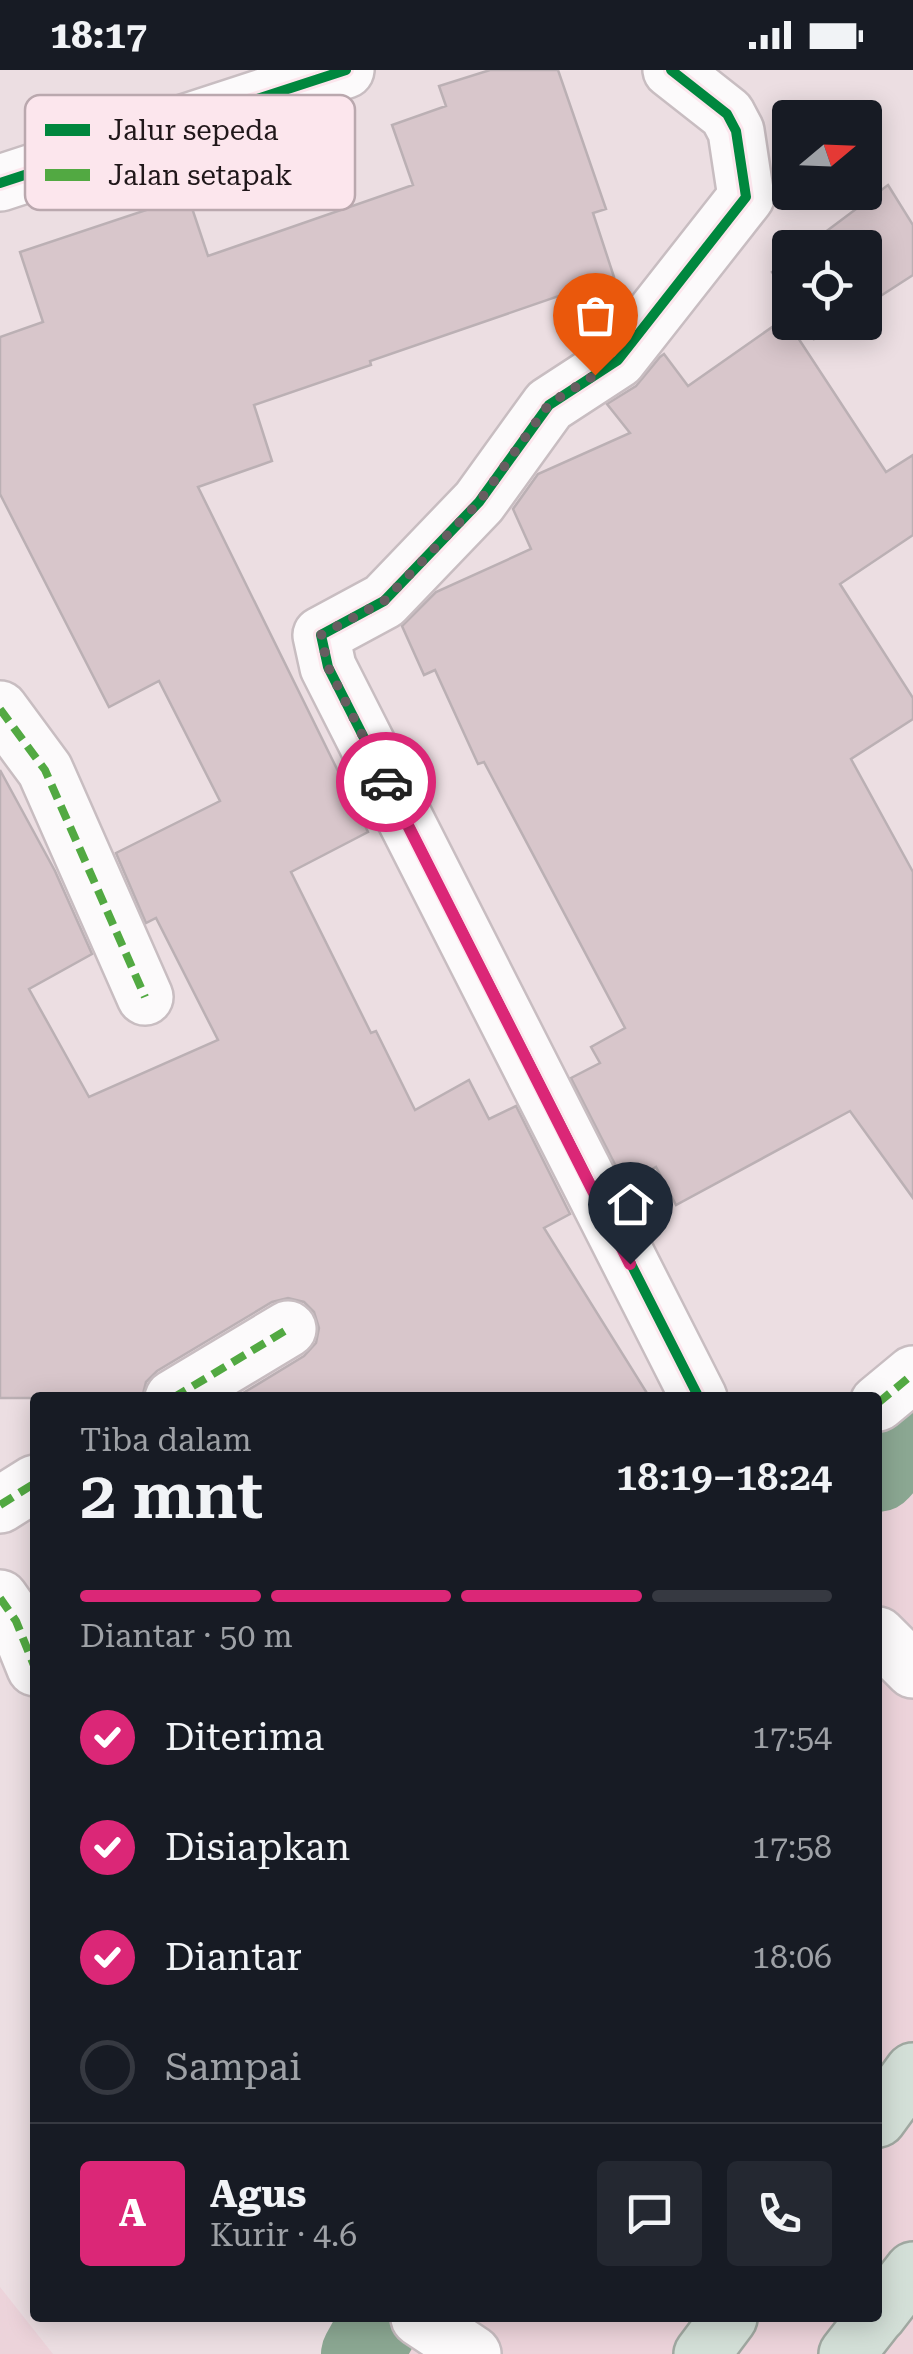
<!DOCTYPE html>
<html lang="id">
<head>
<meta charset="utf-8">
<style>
	body { margin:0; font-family:"Roboto Serif",serif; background:#242831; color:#f1f3f6; height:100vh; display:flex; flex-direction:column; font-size:38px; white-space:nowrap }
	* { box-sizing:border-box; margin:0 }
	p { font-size:32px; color:#9ea1a6 }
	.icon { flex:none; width:55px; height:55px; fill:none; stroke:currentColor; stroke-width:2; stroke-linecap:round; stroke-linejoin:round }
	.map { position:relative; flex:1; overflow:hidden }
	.details { position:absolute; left:30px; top:1322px; width:852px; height:930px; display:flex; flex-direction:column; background:#171b24; border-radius:10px; box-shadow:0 5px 25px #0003 }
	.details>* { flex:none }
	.needle { width:65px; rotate:71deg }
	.tools { position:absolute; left:772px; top:30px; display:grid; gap:20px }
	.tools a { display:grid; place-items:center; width:110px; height:110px; border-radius:10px; background:#171b24; box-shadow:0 5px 25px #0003; font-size:50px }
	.pin { position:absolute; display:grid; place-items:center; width:85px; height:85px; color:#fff; margin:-102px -42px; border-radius:50% 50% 50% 0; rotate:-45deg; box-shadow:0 0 10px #0007 }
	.pin .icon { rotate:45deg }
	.courier { position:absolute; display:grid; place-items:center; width:100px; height:100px; margin:-50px; border:8px solid #db2777; border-radius:50%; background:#fff; color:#222; box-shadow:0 2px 12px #0007 }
	.overview em { font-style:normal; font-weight:600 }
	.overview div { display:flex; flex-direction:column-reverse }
	.overview { display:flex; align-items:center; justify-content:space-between; height:170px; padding:0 50px }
	h1 { font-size:65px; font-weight:600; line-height:75px }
	.bar { display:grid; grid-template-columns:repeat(4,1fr); gap:15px 10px; align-content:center; height:120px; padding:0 50px }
	.bar i { height:12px; border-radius:8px; background:#363941 }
	.bar .selected { background:#db2777 }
	.bar p { grid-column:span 4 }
	.line { display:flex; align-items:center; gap:25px; padding:0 50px; border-top:2px solid #363941 }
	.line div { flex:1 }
	.round { display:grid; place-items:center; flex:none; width:105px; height:105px; border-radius:10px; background:#242831 }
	ol { padding:0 50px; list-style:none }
	li { display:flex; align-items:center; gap:30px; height:110px }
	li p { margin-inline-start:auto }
	li .icon { padding:10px; border-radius:50%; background:#db2777; color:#fff; stroke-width:4 }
	li:last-child { color:#9ea1a6 }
	li i { width:55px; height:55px; border:5px solid #363941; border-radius:50% }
	.status { display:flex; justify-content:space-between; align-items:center; height:70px; padding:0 50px; background:#171b24; direction:ltr }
	.status svg { height:28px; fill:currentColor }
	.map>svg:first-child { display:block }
	.built { fill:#ecd3da }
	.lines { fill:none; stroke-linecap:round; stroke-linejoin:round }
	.canal { stroke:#8ba792; stroke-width:82 }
	.building { fill:#d8c6cb; stroke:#bbb0b4; stroke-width:2.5 }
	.street-casing { stroke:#c8bdc1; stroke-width:60 }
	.highway-casing { stroke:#a0a8a1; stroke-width:60 }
	.street { stroke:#fcfafb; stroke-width:55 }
	.highway { stroke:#d3dfd7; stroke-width:55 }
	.quiet { stroke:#52a942; stroke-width:8; stroke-dasharray:15 8; stroke-linecap:butt }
	.cycleway-casing { stroke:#fce6ed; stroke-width:16 }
	.cycleway { stroke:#00873e; stroke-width:10 }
	.done { stroke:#675d60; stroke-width:10; stroke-dasharray:0 18 }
	.route { stroke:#db2777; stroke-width:12 }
	.key { fill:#fce6ed; stroke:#baa8ae; stroke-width:2.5 }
	.key-label { font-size:28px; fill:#20171a }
</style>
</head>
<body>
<div class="status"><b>18:17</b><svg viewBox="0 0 49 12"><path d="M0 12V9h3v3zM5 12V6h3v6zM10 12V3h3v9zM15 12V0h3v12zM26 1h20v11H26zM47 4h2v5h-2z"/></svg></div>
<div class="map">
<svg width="913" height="2284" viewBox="0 0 913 2284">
	<rect width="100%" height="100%" fill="#ecdee2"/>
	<!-- built -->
	<path class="built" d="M 913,1402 L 913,2284 L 344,2284 L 365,2248 L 878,2248 L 878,1431 Z
		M 0,2217 L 53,2284 L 0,2284 Z"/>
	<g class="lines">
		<!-- canal -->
		<path class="canal" d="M 878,1401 L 913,1360
			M 362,2284 L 382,2248"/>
	</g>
	<!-- building -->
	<path class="building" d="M 490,0 L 558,0 L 606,139 L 593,143 L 614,207 L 370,291 L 371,295 L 254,335 L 272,391 L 198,417 L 368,762 L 291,802 L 371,963 L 376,961 L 415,1040 L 469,1010 L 489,1049 L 516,1036 L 570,1144 L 544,1158 L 650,1328 L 235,1328 L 304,1286 L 316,1273 L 319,1258 L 314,1242 L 304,1232 L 288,1228 L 272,1232 L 157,1301 L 146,1312 L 142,1328 L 0,1328 L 0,700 L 55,801 L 92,884 L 29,919 L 89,1027 L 218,970 L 156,848 L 146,853 L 116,783 L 220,731 L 159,611 L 109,637 L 0,424 L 0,267 L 43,252 L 20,182 L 188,126 L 208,186 L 413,115 L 392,55 L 446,36 L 439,16 Z
		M 888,115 L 913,155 L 913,205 L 865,236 L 865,178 L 804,178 Z
		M 790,188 L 790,231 L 772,202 Z
		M 785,248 L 886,402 L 913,385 L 913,465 L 840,514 L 913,628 L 913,649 L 851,689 L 913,802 L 913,1128 L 850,1041 L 676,1135 L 656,1097 L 625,1114 L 571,1008 L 600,993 L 591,977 L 625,958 L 484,692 L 478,694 L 435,600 L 424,605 L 402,556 L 436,522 L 531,479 L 513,439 L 538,404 L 630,363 L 607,334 L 636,316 L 660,287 L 664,284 L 688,316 Z
		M 803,252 L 839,252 L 814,269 Z"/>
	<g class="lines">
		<defs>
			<path id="street" d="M 671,0 L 727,44 L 736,61 L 746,127 L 618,290 L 549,335 L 479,432 L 384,531 L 321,565 L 328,597 L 699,1328
				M 0,113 L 346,0
				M 0,639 L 45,700 L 145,927
				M 173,1328 L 288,1259
				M 878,1333 L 913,1304
				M 0,1435 L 35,1413
				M 0,1528 L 16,1551 L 35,1598
				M 878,1565 L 913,1600
				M 419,2248 L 473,2284"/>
			<path id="highway" d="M 878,2049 L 913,2001
				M 878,2245 L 913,2200
				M 702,2284 L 729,2248
				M 847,2284 L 875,2248"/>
		</defs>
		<!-- street casing -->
		<use href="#street" class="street-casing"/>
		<!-- highway casing -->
		<use href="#highway" class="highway-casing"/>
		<!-- street -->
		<use href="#street" class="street"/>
		<!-- highway -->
		<use href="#highway" class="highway"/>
		<!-- quiet -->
		<path class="quiet" d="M 0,639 L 45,700 L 145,927
			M 173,1328 L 288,1259
			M 878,1333 L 913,1304
			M 0,1435 L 35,1413
			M 0,1528 L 16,1551 L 35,1598"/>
		<defs>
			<path id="cycleway" d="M 671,0 L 727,44 L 736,61 L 746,127 L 618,290 L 549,335 L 479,432 L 384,531 L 321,565 L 328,597 L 699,1328
				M 0,113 L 346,0"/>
		</defs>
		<!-- cycleway casing -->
		<use href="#cycleway" class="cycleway-casing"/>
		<!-- cycleway -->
		<use href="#cycleway" class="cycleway"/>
	</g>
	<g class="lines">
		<!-- done -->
		<path class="done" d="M 386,712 L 328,597 L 321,565 L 384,531 L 479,432 L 549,334 L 595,305"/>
		<!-- route -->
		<path class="route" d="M 386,712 L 630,1194"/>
	</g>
	<!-- legend -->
	<rect x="25" y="25" width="330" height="115" rx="15" class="key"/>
	<rect x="45" y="54" width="45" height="12" fill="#00873e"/>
	<rect x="45" y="99" width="45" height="12" fill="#52a942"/>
	<g class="key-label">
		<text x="108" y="70">Jalur sepeda</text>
		<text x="108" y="115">Jalan setapak</text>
	</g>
</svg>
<div class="tools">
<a><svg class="needle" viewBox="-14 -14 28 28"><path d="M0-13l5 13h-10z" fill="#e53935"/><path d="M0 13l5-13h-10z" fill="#9ea1a6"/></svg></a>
<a><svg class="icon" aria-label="locate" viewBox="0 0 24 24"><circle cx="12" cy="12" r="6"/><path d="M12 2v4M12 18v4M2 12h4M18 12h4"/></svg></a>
</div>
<div class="pin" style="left:595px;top:305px;background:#ea580c"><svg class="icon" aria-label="bag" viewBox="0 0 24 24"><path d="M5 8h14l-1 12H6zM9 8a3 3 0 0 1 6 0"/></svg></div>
<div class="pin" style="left:630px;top:1194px;background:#1f2937"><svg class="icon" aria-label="home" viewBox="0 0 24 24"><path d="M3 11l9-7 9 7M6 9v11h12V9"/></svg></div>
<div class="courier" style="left:386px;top:712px"><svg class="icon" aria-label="car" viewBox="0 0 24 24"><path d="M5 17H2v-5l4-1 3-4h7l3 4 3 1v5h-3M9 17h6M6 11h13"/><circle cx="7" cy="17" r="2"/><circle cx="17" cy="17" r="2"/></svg></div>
<section class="details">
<div class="overview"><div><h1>2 mnt</h1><p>Tiba dalam</p></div><em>18:19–18:24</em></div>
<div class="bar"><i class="selected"></i><i class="selected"></i><i class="selected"></i><i></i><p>Diantar · 50 m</p></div>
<ol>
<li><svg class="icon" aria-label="check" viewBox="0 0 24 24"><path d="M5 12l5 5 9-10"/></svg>Diterima<p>17:54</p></li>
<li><svg class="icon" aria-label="check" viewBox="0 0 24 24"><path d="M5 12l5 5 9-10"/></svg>Disiapkan<p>17:58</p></li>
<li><svg class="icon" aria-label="check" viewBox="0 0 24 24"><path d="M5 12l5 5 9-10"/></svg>Diantar<p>18:06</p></li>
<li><i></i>Sampai</li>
</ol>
<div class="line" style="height:180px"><b class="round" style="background:#db2777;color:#fff">A</b><div><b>Agus</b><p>Kurir · 4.6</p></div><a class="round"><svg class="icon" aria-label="chat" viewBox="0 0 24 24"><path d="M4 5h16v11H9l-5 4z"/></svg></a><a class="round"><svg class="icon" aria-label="phone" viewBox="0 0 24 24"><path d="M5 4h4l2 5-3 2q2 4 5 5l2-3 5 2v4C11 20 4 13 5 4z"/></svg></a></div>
</section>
</div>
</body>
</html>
